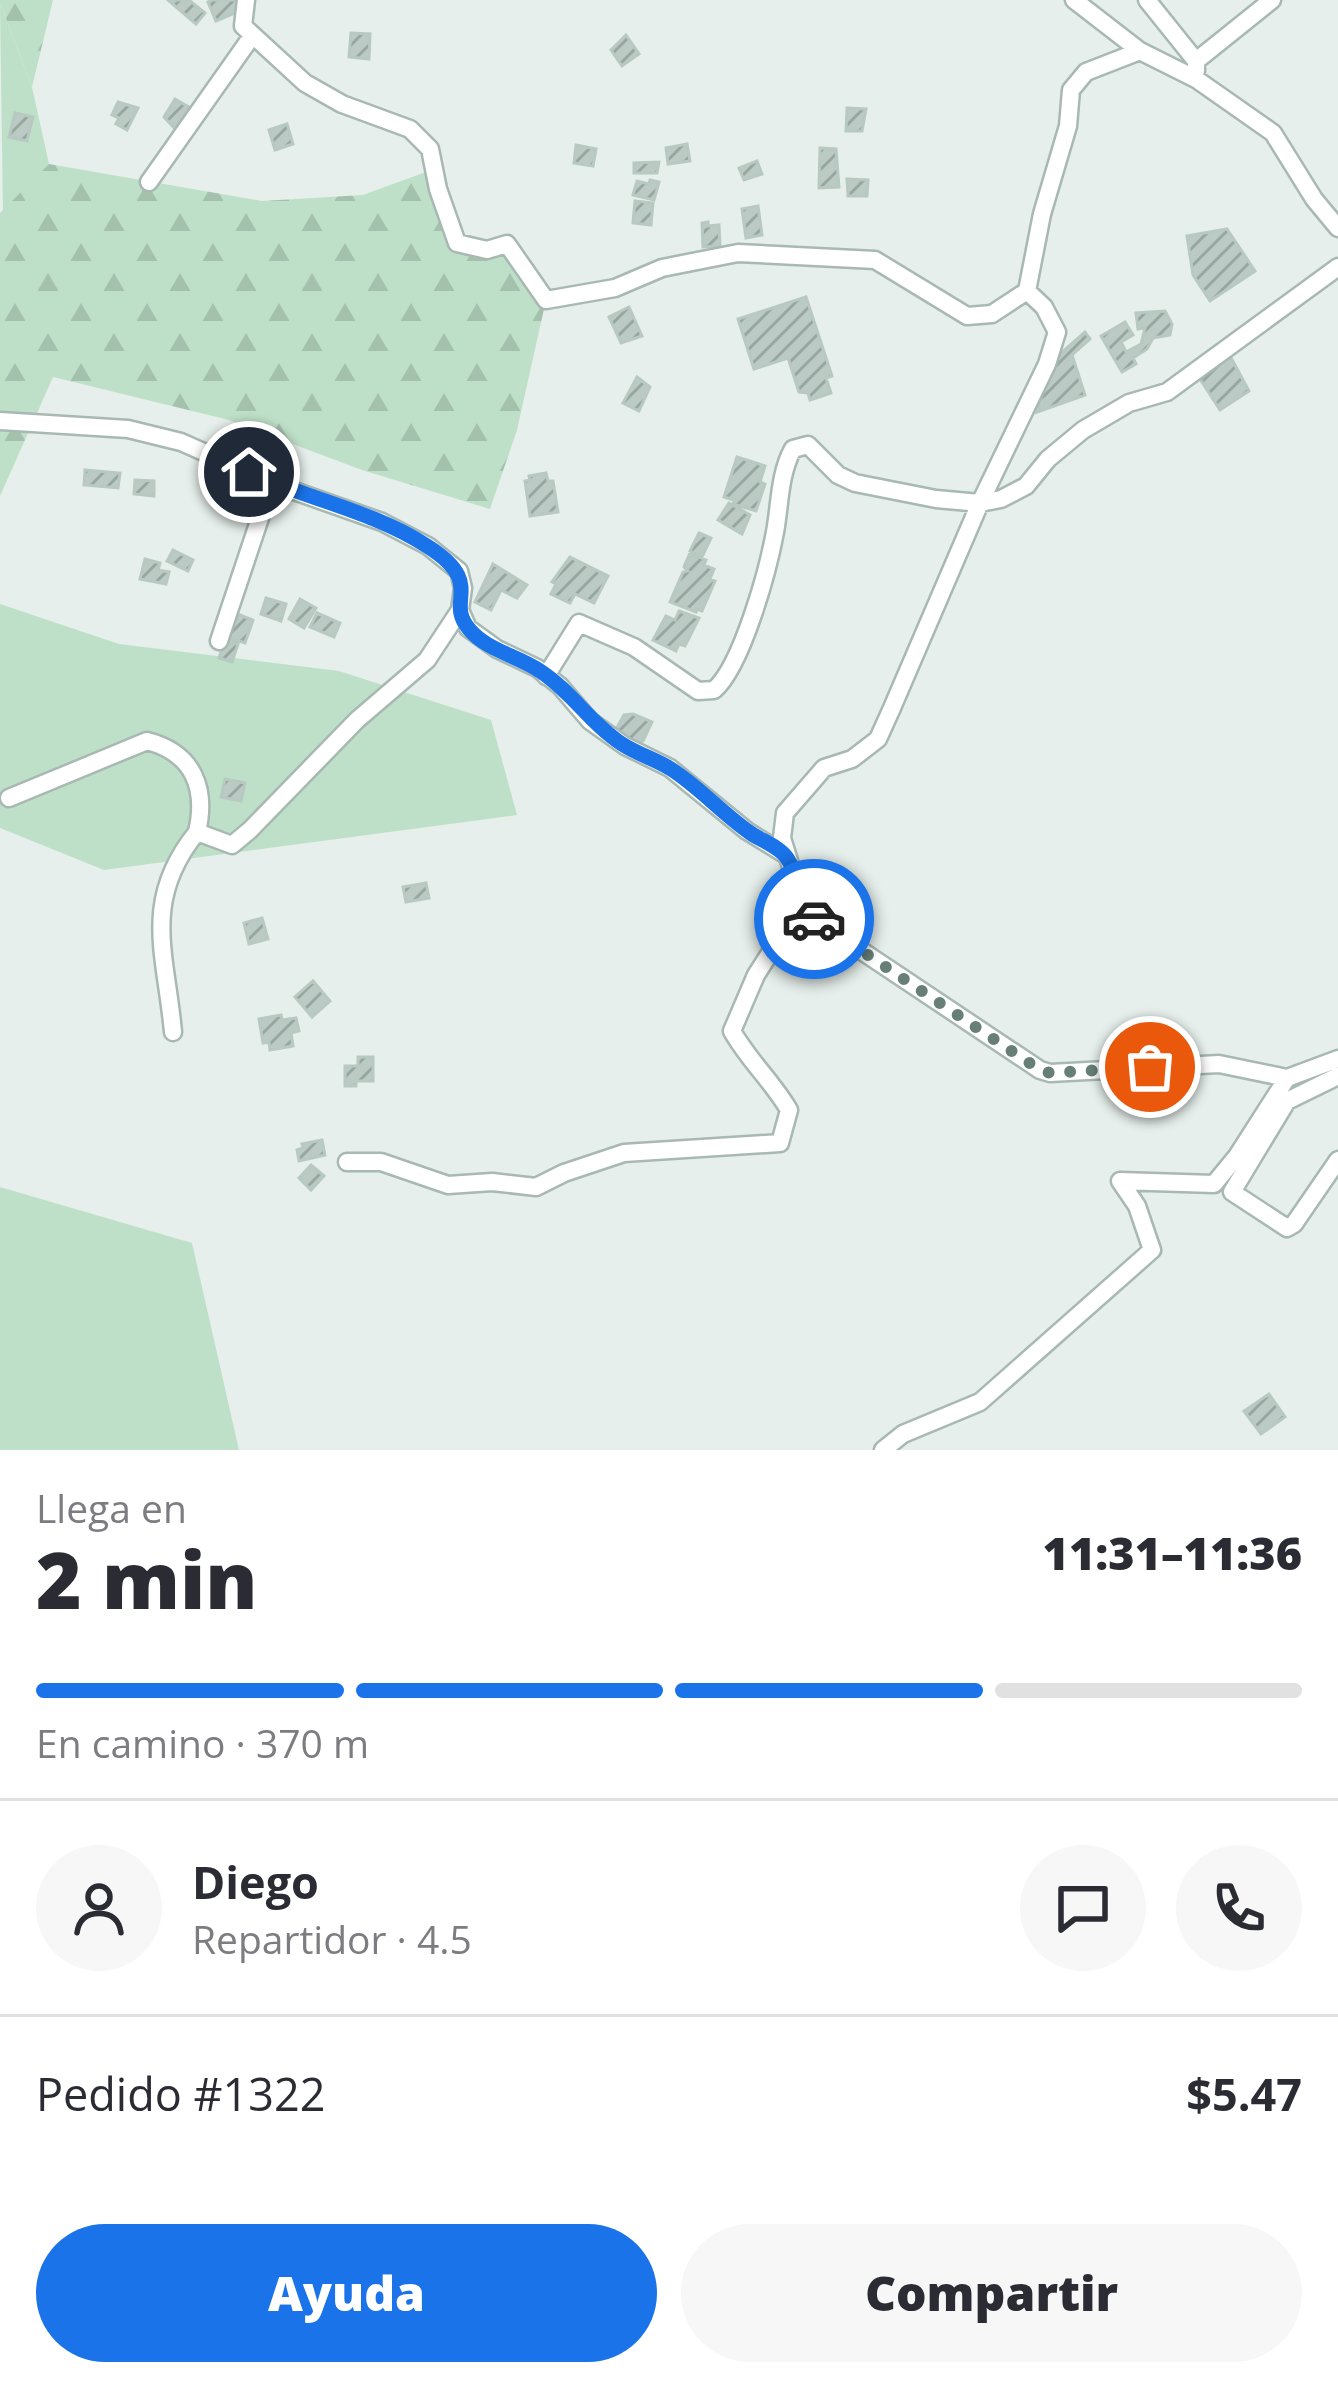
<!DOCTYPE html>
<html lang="es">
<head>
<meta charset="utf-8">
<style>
	body { margin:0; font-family:"Open Sans",sans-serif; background:#f7f7f7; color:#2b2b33; height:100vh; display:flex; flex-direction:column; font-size:45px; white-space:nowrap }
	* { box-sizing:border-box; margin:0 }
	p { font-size:39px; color:#7c7c81 }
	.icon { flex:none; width:66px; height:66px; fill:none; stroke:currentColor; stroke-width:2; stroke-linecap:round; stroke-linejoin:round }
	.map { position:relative; height:1450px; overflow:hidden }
	.sheet { display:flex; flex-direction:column; background:#fff; flex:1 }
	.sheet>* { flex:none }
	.pin { position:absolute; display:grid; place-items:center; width:102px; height:102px; color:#fff; margin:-51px; border:6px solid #fff; border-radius:50%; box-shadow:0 3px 12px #0007 }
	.courier { position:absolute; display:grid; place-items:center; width:120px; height:120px; margin:-60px; border:9px solid #1a73e8; border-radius:50%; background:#fff; color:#222; box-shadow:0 3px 15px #0007 }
	.overview em { font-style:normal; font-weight:800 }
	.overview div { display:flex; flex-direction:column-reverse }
	.overview { display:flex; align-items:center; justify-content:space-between; height:204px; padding:0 36px }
	h1 { font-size:78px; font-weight:800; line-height:90px }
	.bar { display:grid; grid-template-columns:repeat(4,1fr); gap:18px 12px; align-content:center; height:144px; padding:0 36px }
	.bar i { height:15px; border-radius:9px; background:#e1e1e2 }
	.bar .on { background:#1a73e8 }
	.bar p { grid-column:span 4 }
	.line { display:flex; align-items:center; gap:30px; padding:0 36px; border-top:3px solid #e1e1e2 }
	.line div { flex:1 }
	.round { display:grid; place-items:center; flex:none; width:126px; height:126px; border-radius:63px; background:#f7f7f7 }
	.primary-button { display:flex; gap:24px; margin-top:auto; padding:24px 36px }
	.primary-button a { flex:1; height:138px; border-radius:72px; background:#1a73e8; color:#fff; font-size:48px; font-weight:800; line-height:138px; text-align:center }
	.primary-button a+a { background:#f7f7f7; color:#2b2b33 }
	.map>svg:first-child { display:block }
	.green { fill:#bfe0c8 }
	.forest { fill:url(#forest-firs) }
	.building { fill:url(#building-hatch); stroke:#b8c9c2; stroke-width:3 }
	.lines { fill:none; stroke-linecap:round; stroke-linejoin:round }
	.street-casing { stroke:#a8b8b2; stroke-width:21 }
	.street { stroke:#fff; stroke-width:16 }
	.done { stroke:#687f78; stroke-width:12; stroke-dasharray:0 21.6 }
	.route { stroke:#1a73e8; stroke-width:15 }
</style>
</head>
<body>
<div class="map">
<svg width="1338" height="1450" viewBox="0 0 1338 1450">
	<defs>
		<pattern id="forest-firs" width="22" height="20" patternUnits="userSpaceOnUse" patternTransform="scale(3)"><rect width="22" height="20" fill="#bfe0c8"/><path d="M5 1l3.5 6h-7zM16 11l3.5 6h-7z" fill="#a4c1ad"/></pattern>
		<pattern id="building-hatch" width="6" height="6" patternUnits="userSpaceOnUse" patternTransform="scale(3)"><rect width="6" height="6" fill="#bbcac4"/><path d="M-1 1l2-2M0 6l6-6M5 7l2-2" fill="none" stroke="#98a6a0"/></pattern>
	</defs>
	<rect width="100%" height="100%" fill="#e6efeb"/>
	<!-- green -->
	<path class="green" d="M 0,3 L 32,87 L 49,164 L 3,215 Z
		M 0,604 L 119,644 L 339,671 L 491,720 L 517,815 L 104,870 L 0,828 Z
		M 0,1187 L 192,1243 L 239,1450 L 0,1450 Z"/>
	<!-- forest -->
	<path class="forest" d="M 0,0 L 53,0 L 32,87 L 0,3 Z
		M 49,164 L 262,201 L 363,195 L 434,169 L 457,243 L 507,244 L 546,300 L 517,430 L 490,509 L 362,470 L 229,420 L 53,377 L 0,496 L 0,213 Z"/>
	<!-- building -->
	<path class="building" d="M 168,0 L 189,0 L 205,13 L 196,24 Z
		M 213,0 L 237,0 L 242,10 L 216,21 L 208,2 Z
		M 351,33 L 370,34 L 369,59 L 349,57 Z
		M 626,35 L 639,54 L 622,66 L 611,50 Z
		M 175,99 L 194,110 L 179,133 L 164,117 Z
		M 118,102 L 138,108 L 127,130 L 116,124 L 119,118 L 112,115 Z
		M 847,108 L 866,109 L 862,131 L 846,131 Z
		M 15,113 L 33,117 L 27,141 L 9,137 Z
		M 287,124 L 293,144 L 275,150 L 269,130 Z
		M 687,144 L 690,161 L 668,164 L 666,148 Z
		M 576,145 L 596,149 L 593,166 L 574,163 Z
		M 820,148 L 836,149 L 839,187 L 819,188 Z
		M 757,161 L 762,174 L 744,180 L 739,168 Z
		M 659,162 L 657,173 L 634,173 L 634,163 Z
		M 847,179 L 868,180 L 867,196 L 848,196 Z
		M 650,180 L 659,182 L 654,200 L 633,195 L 637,181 L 649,184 Z
		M 635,201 L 653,203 L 651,225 L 633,223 Z
		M 758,206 L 762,235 L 746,238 L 742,209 Z
		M 708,222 L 708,226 L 719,225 L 720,246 L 703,247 L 702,223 Z
		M 1227,229 L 1255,271 L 1210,301 L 1193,275 L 1187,236 Z
		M 806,297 L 832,376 L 826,378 L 831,393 L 810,400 L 808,393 L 799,392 L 788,358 L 754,369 L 738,319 Z
		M 629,307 L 642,336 L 621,343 L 609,317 Z
		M 1165,311 L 1172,324 L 1170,335 L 1153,338 L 1147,349 L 1133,358 L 1136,364 L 1122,372 L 1101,336 L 1125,322 L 1133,335 L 1121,342 L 1126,352 L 1141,344 L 1145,328 L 1138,329 L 1136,313 Z
		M 1085,332 L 1090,339 L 1072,355 L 1085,395 L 1037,412 L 1052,361 Z
		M 1229,354 L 1249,391 L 1220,410 L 1198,376 Z
		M 637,377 L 650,387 L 639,411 L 623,403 Z
		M 737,457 L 765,466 L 760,482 L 765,484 L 756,511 L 733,504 L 734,500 L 724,497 Z
		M 85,470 L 120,473 L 118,488 L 84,485 Z
		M 546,473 L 548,481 L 553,481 L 558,512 L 530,516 L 525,481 L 530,480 L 529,476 Z
		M 135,480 L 154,481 L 154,496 L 134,494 Z
		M 729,503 L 750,515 L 742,534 L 718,520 Z
		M 699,533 L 711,538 L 702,557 L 690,551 Z
		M 173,550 L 193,560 L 188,571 L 167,561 Z
		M 690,553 L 706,560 L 704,565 L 714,569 L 710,579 L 715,581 L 702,611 L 697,609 L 696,612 L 670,602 L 683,572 L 688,571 L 684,567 Z
		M 570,557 L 608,576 L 594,603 L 575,594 L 570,603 L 551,594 L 556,584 L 552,582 Z
		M 145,559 L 160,563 L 158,570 L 169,572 L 166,584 L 140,579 Z
		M 493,564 L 527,585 L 517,598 L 501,590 L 491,610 L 475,602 Z
		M 266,598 L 286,604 L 281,621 L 261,614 Z
		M 300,599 L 316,608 L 304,628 L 289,619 Z
		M 679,611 L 699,618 L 685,646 L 679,644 L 676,651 L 653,640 L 666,616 L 675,620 Z
		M 235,613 L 253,620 L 245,643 L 226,637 Z
		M 317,613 L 340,623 L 334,637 L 310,627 Z
		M 225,639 L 238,644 L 232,662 L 219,658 Z
		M 633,714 L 652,722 L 643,741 L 635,746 L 614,733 L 624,715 Z
		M 225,779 L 245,783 L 241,801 L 221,797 Z
		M 426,883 L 429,898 L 406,902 L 403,887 Z
		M 262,918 L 268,939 L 249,944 L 244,923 Z
		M 313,981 L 330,1001 L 312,1017 L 295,997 Z
		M 281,1015 L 282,1020 L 296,1018 L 299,1031 L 291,1033 L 293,1046 L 270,1050 L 269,1042 L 263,1043 L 259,1019 Z
		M 358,1057 L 373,1057 L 373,1081 L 356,1081 L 356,1086 L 345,1086 L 345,1066 L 358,1066 Z
		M 322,1140 L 325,1155 L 299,1161 L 297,1150 L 303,1148 L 302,1144 Z
		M 311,1165 L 324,1176 L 311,1190 L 299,1178 Z
		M 1269,1394 L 1285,1417 L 1261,1434 L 1244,1411 Z"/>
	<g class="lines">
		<defs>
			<path id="street" d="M 246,0 L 243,26 L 305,83 L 342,104 L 410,129 L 430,149 L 438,189 L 457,243 L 487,250 L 507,244 L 546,300 L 615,288 L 662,268 L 738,253 L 875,260 L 967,316 L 992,314 L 1027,291
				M 1074,0 L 1140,51 L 1196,79 L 1273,133 L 1314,199 L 1338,228
				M 1147,0 L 1196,61 L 1196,71
				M 1196,61 L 1272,0
				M 149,182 L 252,36
				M 0,421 L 128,429 L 181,442 L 280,486 L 382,522 L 428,546 L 459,571 L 463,588 L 460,610 L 468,628 L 497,649 L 537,668 L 560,686 L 590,721 L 625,746 L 670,768 L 747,831 L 786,855
				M 219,641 L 272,482
				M 546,676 L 579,623 L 634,647 L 698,691 L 714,690 C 742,666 768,570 775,532 C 780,506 779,474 793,449 L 808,445 L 838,475 L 855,483 L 936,499 L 980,503 L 1001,499 L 1026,486 L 1048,459 L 1083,430 L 1129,403 L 1167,392 L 1338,267
				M 9,798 L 147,741 C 194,753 207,789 197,832
				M 799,909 L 1040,1070 L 1050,1073 L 1219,1064 L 1287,1078
				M 173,1032 C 166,954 141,901 197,832 L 232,845 L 250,830 L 357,720 L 427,660 L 460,610
				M 1338,1076 L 1287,1101 L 1232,1192 L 1287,1228 L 1294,1224 L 1338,1160
				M 347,1162 L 381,1162 L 448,1185 L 492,1182 L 536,1187 L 564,1173 L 624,1153 L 780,1143 L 789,1110 C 772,1081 749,1061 732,1031 L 756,975 L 802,903 L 782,838 L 785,813 L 824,768 L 852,759 L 878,739 L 892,708 L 980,503 L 1047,364 L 1057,332 L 1044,307 L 1027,291 L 1042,214 L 1068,126 L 1071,90 L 1086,72 L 1140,51
				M 1120,1181 L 1214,1184 L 1237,1156 L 1287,1078 L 1338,1059
				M 883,1450 L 903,1434 L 980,1402 L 1152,1250 L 1137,1206 L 1120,1181"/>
		</defs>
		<!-- street casing -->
		<use href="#street" class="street-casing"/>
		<!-- street -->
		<use href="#street" class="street"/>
	</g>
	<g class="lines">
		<!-- done -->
		<path class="done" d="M 814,919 L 1040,1070 L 1050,1073 L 1150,1067"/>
		<!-- route -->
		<path class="route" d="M 249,472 C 307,499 373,511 427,546 C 487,584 444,600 469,629 C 486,650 518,656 540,671 C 571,691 590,723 622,744 C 637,754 655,759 671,769 C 699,787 722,813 749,832 C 760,840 780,847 787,858 C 796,872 804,894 799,909 L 814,919"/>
	</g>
</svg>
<div class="pin" style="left:1150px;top:1067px;background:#ea580c"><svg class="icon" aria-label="bag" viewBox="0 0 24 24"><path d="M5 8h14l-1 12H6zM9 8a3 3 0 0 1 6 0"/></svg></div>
<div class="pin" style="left:249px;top:472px;background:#1f2937"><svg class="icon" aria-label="home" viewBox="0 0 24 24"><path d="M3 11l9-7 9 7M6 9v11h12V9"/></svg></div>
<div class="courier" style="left:814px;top:919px"><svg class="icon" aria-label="car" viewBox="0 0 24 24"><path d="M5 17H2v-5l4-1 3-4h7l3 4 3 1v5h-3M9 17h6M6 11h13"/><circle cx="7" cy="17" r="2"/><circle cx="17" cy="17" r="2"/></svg></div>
</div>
<section class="sheet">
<div class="overview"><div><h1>2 min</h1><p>Llega en</p></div><em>11:31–11:36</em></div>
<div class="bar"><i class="on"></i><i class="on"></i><i class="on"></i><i></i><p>En camino · 370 m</p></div>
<div class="line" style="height:216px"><a class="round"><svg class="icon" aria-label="person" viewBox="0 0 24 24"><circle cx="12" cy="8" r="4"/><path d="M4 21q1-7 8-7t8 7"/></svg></a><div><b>Diego</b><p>Repartidor · 4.5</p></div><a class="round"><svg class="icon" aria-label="chat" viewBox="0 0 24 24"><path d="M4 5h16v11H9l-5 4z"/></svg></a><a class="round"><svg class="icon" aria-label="phone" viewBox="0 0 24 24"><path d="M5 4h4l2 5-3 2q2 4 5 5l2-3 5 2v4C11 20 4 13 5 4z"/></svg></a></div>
<div class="line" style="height:156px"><div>Pedido #1322</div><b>$5.47</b></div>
<div class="primary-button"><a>Ayuda</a><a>Compartir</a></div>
</section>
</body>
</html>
